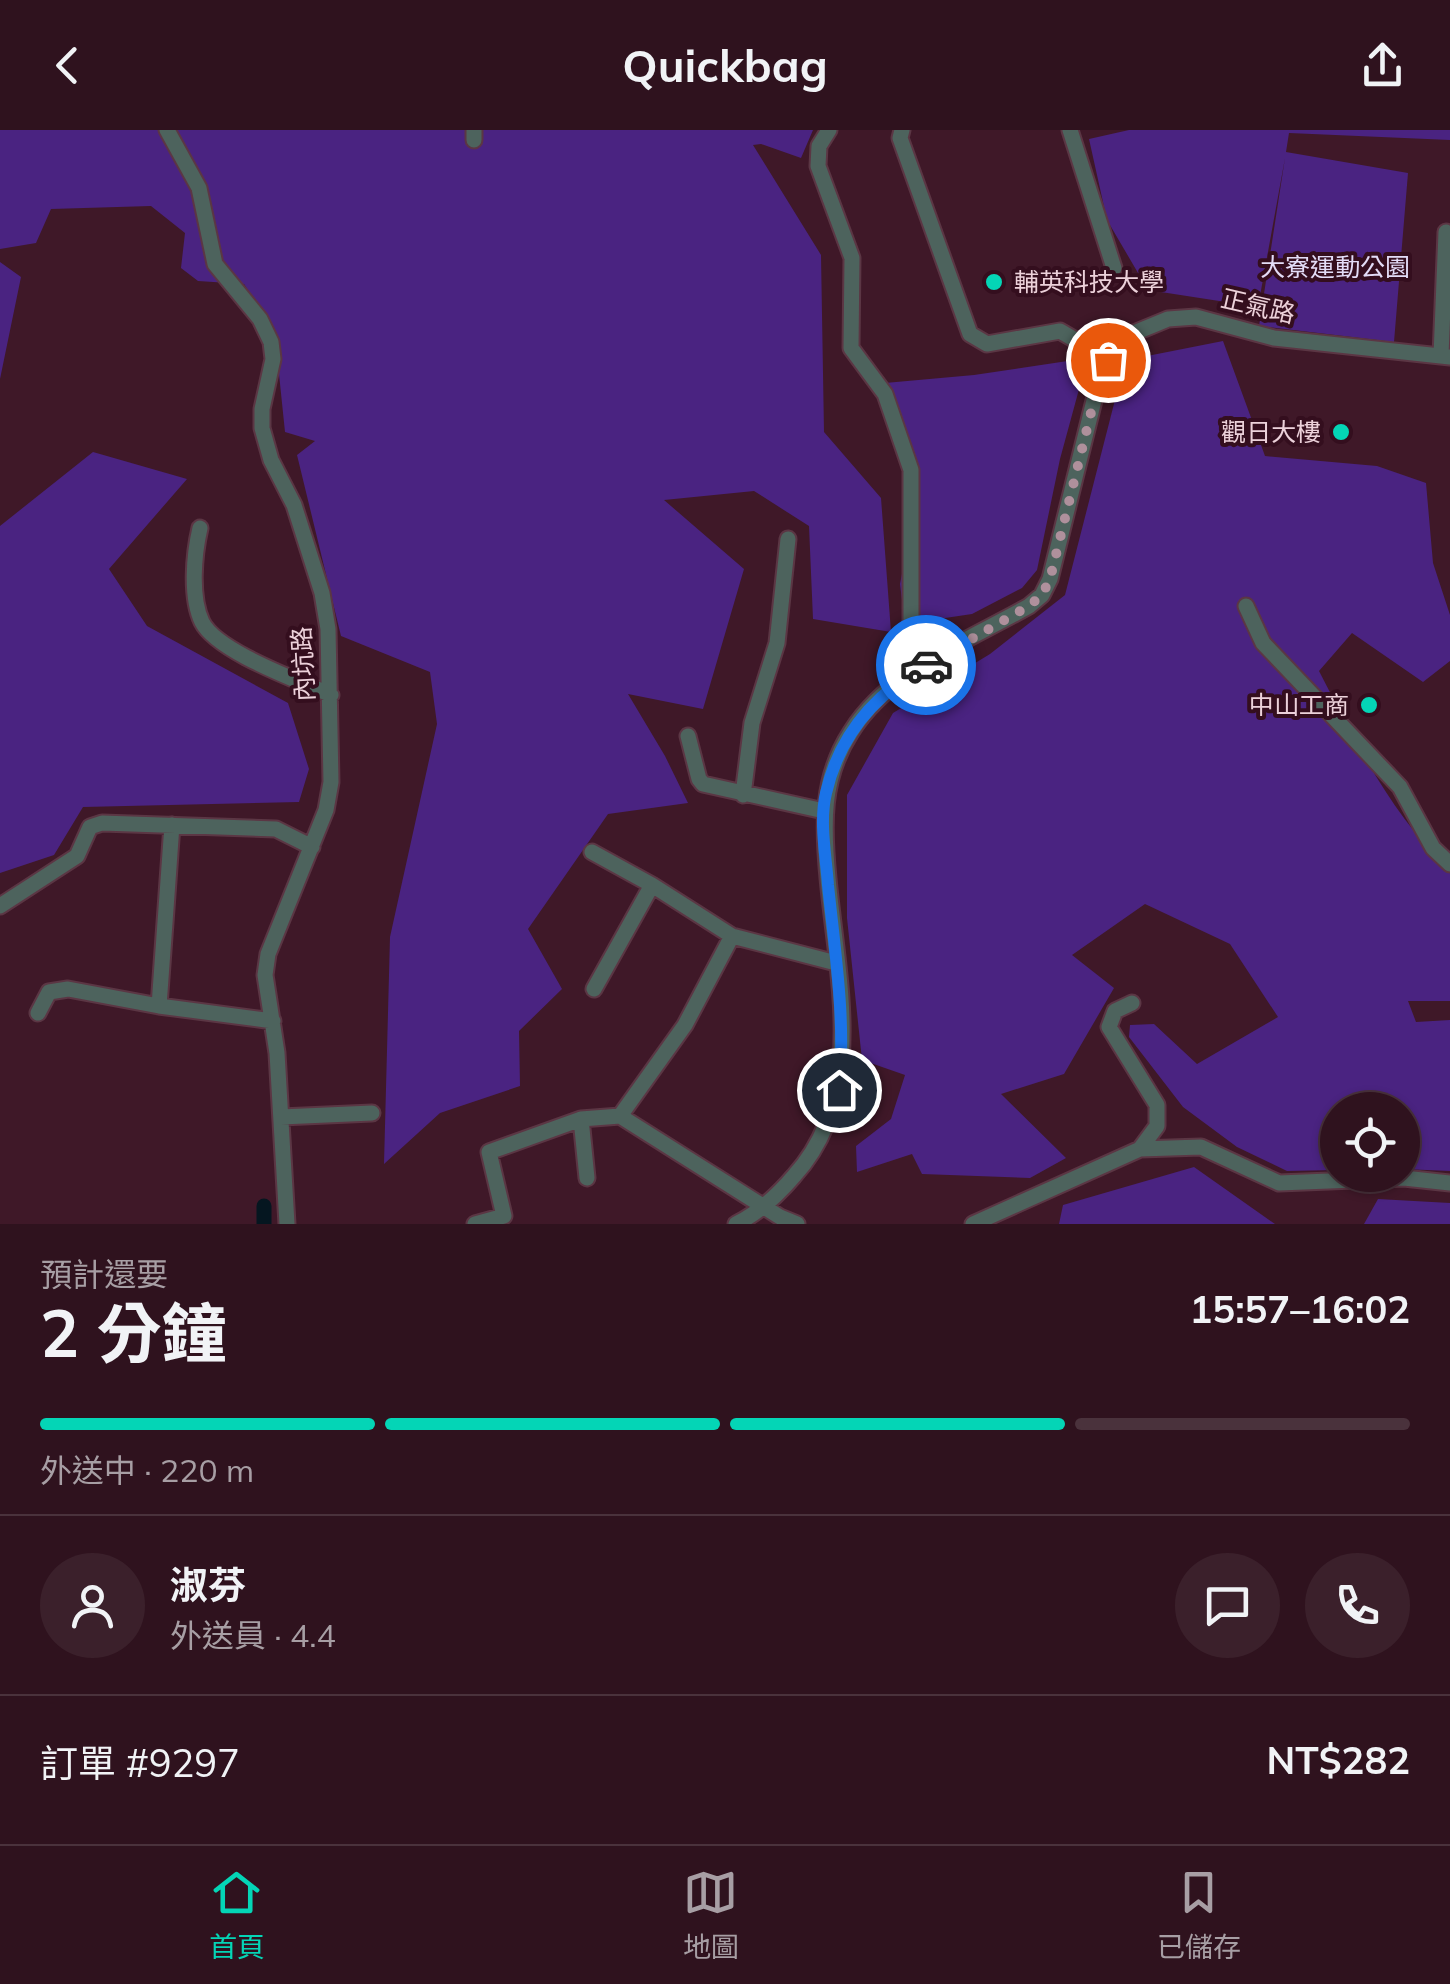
<!DOCTYPE html>
<html lang="zh-TW">
<head>
<meta charset="utf-8">
<style>
	body { margin:0; font-family:Mulish,"Noto Sans TC",sans-serif; background:#3b202b; color:#f1f3f6; height:100vh; display:flex; flex-direction:column; font-size:38px; white-space:nowrap }
	* { box-sizing:border-box; margin:0 }
	p { font-size:32px; color:#a79ea4 }
	.icon { flex:none; width:55px; height:55px; fill:none; stroke:currentColor; stroke-width:2; stroke-linecap:round; stroke-linejoin:round }
	.map { position:relative; height:1094px; overflow:hidden }
	.sheet { display:flex; flex-direction:column; background:#2f121e; flex:1 }
	.sheet>* { flex:none }
	.fabs { position:absolute; left:1320px; top:962px; display:grid; gap:20px }
	.fabs a { display:grid; place-items:center; width:100px; height:100px; border-radius:50%; background:#2f121e; box-shadow:0 2px 8px #0004,0 0 0 2px #4a323c; font-size:50px }
	.pin { position:absolute; display:grid; place-items:center; width:85px; height:85px; color:#fff; margin:-42px; border:5px solid #fff; border-radius:50%; box-shadow:0 2px 10px #0007 }
	.courier { position:absolute; display:grid; place-items:center; width:100px; height:100px; margin:-50px; border:8px solid #1a73e8; border-radius:50%; background:#fff; color:#222; box-shadow:0 2px 12px #0007 }
	.headline em { font-style:normal; font-weight:700 }
	.headline div { display:flex; flex-direction:column-reverse }
	.headline { display:flex; align-items:center; justify-content:space-between; height:170px; padding:0 40px }
	h1 { font-size:65px; font-weight:700; line-height:75px }
	.bar { display:grid; grid-template-columns:repeat(4,1fr); gap:15px 10px; align-content:center; height:120px; padding:0 40px }
	.bar i { height:12px; border-radius:8px; background:#4a323c }
	.bar .selected { background:#04d5b6 }
	.bar p { grid-column:span 4 }
	.line { display:flex; align-items:center; gap:25px; padding:0 40px; border-top:2px solid #4a323c }
	.line div { flex:1 }
	.round { display:grid; place-items:center; flex:none; width:105px; height:105px; border-radius:52px; background:#3b202b }
	header { display:flex; justify-content:space-between; align-items:center; height:130px; padding:0 40px; background:#2f121e; font-size:45px; font-weight:700 }
	.menu { display:flex; justify-content:space-around; align-items:center; height:140px; border-top:2px solid #4a323c; background:#2f121e; font-size:28px; color:#a79ea4 }
	.menu a { display:grid; justify-items:center; gap:5px }
	.menu .selected { color:#04d5b6 }
	.map>svg:first-child { display:block }
	.green { fill:#4a2381 }
	.lines { fill:none; stroke-linecap:round; stroke-linejoin:round }
	.canal { stroke:#051620; stroke-width:15 }
	.minor-casing { stroke:#5b3644; stroke-width:19 }
	.minor { stroke:#4d635d; stroke-width:15 }
	.done { stroke:#af909c; stroke-width:10; stroke-dasharray:0 18 }
	.route { stroke:#1a73e8; stroke-width:12 }
	.poi-dot { fill:#04d5b6; stroke:#340e1e; stroke-width:4 }
	.labels { text-anchor:middle; stroke-width:8; stroke-linejoin:round; paint-order:stroke }
	.park-label { font-size:25px; fill:#e3dcf7; stroke:#340e1e }
	.poi-label { font-size:25px; fill:#ecd1da; stroke:#340e1e; text-anchor:end }
	.street-label { font-size:25px; fill:#ecd1da; stroke:#340e1e }
</style>
</head>
<body>
<header><svg class="icon" aria-label="back" viewBox="0 0 24 24"><path d="M15 5l-7 7 7 7"/></svg>Quickbag<svg class="icon" aria-label="share" viewBox="0 0 24 24"><path d="M12 15V3M7 8l5-5 5 5M5 13v7h14v-7"/></svg></header>
<div class="map">
<svg width="1450" height="1094" viewBox="0 0 1450 1094">
	<rect width="100%" height="100%" fill="#3f1828"/>
	<!-- green -->
	<path class="green" d="M 0,0 L 813,0 L 801,28 L 761,14 L 753,15 L 821,125 L 824,302 L 881,368 L 891,502 L 813,489 L 809,396 L 754,361 L 664,370 L 744,439 L 703,579 L 628,564 L 665,626 L 688,673 L 608,684 L 528,799 L 562,859 L 519,901 L 520,956 L 440,983 L 384,1034 L 390,807 L 437,594 L 430,542 L 341,506 L 297,325 L 315,311 L 285,302 L 279,244 L 267,230 L 260,179 L 244,154 L 198,151 L 181,138 L 185,103 L 151,76 L 51,79 L 36,113 L 0,119 Z
		M 1129,0 L 1450,0 L 1450,10 L 1289,3 L 1286,22 L 1408,43 L 1394,212 L 1259,196 L 1285,28 L 1258,177 L 1148,160 L 1107,90 L 1089,9 Z
		M 0,132 L 21,147 L 0,249 Z
		M 1223,211 L 1265,326 L 1377,336 L 1426,353 L 1433,433 L 1450,485 L 1450,531 L 1423,552 L 1352,503 L 1319,541 C 1356,613 1391,684 1450,741 L 1450,871 L 1408,871 L 1416,892 L 1450,890 L 1450,1041 L 1403,1039 L 1402,980 L 1338,980 L 1337,1040 L 1287,1041 L 1237,1017 L 1183,977 L 1129,907 L 1130,895 L 1154,894 L 1197,934 L 1278,887 L 1230,814 L 1145,774 L 1072,825 L 1114,858 L 1064,944 L 1001,964 L 1066,1028 L 1030,1048 L 922,1044 L 912,1024 L 857,1042 L 856,1016 L 891,989 L 905,945 L 862,930 L 847,788 L 847,665 L 893,583 L 990,524 L 1065,465 L 1116,266 L 1137,228 Z
		M 1081,229 L 1084,241 L 1060,329 L 1037,440 L 1022,458 L 972,484 L 905,494 L 900,454 L 910,403 L 911,334 L 885,253 L 974,245 Z
		M 93,322 L 187,349 L 109,439 L 147,496 L 288,573 L 309,639 L 299,672 L 83,677 L 54,725 L 0,743 L 0,396 Z
		M 1194,1037 L 1275,1094 L 1059,1094 L 1063,1075 Z
		M 1378,1069 L 1450,1073 L 1450,1094 L 1364,1094 Z"/>
	<g class="lines">
		<!-- canal -->
		<path class="canal" d="M 264,1094 L 264,1076"/>
		<defs>
			<path id="minor" d="M 167,0 L 199,58 L 215,134 L 260,189 L 271,212 L 273,229 L 262,279 L 262,298 L 271,330 L 294,375 L 322,463 L 328,499 L 331,652 L 326,680 L 268,824 L 265,845 L 277,923 L 287,1094
				M 829,0 L 819,16 L 818,36 L 852,128 L 851,218 L 885,264 L 911,340 L 911,543
				M 902,0 L 900,8 L 970,204 L 987,214 L 1060,201 L 1108,229
				M 1070,0 L 1114,138
				M 474,10 L 474,0
				M 1441,226 L 1446,102
				M 200,398 C 194,424 190,467 202,492 C 217,522 300,551 331,565
				M 1246,476 L 1263,513 L 1400,657 L 1433,718 L 1450,734
				M 688,606 L 699,649 L 703,654 L 824,681
				M 743,665 L 752,593 L 777,513 L 788,409
				M 592,722 L 652,755 L 732,806 L 836,833
				M 0,776 L 77,726 L 90,697 L 102,693 L 276,699 L 312,717
				M 594,859 L 652,755
				M 159,876 L 172,695
				M 38,883 L 49,862 L 68,859 L 159,876 L 273,891
				M 620,986 L 780,1087 L 797,1094
				M 281,987 L 372,983
				M 581,989 L 587,1048
				M 1140,1019 L 1201,1017 L 1279,1053 L 1404,1048 L 1450,1053
				M 475,1094 L 504,1086 L 489,1022 L 581,989 L 620,986 L 685,895 L 732,806
				M 736,1094 C 760,1082 777,1066 794,1046 C 868,964 837,848 828,748 C 823,696 821,648 851,602 C 889,541 969,510 1029,476 L 1042,465 L 1050,449 L 1102,238 L 1113,221 L 1134,203 L 1168,189 L 1196,187 L 1274,208 L 1450,227
				M 973,1094 L 1140,1019 L 1157,996 L 1157,975 L 1109,897 L 1115,881 L 1132,873"/>
		</defs>
		<!-- minor casing -->
		<use href="#minor" class="minor-casing"/>
		<!-- minor -->
		<use href="#minor" class="minor"/>
	</g>
	<g class="lines">
		<!-- done -->
		<path class="done" d="M 926,535 L 1029,476 L 1042,465 L 1050,449 L 1102,238 L 1108,230"/>
		<!-- route -->
		<path class="route" d="M 839,960 C 846,891 835,823 828,755 C 826,726 819,692 826,663 C 839,606 875,564 926,535"/>
	</g>
	<!-- markers -->
	<g class="poi-dot">
		<circle cx="994" cy="152" r="10"/>
		<circle cx="1341" cy="302" r="10"/>
		<circle cx="1369" cy="575" r="10"/>
	</g>
	<g class="labels">
		<!-- park labels -->
		<g class="park-label">
			<text x="1335" y="146">大寮運動公園</text>
		</g>
		<!-- poi labels -->
		<g class="poi-label">
			<text x="1014" y="161" text-anchor="start">輔英科技大學</text>
			<text x="1321" y="311">觀日大樓</text>
			<text x="1349" y="584">中山工商</text>
		</g>
		<!-- street labels -->
		<g class="street-label">
			<text transform="translate(1258 176) rotate(13)" y="9">正氣路</text>
			<text transform="translate(303 534) rotate(-93)" y="9">內坑路</text>
		</g>
	</g>
</svg>
<div class="fabs">
<a><svg class="icon" aria-label="locate" viewBox="0 0 24 24"><circle cx="12" cy="12" r="6"/><path d="M12 2v4M12 18v4M2 12h4M18 12h4"/></svg></a>
</div>
<div class="pin" style="left:1108px;top:230px;background:#ea580c"><svg class="icon" aria-label="bag" viewBox="0 0 24 24"><path d="M5 8h14l-1 12H6zM9 8a3 3 0 0 1 6 0"/></svg></div>
<div class="pin" style="left:839px;top:960px;background:#1f2937"><svg class="icon" aria-label="home" viewBox="0 0 24 24"><path d="M3 11l9-7 9 7M6 9v11h12V9"/></svg></div>
<div class="courier" style="left:926px;top:535px"><svg class="icon" aria-label="car" viewBox="0 0 24 24"><path d="M5 17H2v-5l4-1 3-4h7l3 4 3 1v5h-3M9 17h6M6 11h13"/><circle cx="7" cy="17" r="2"/><circle cx="17" cy="17" r="2"/></svg></div>
</div>
<section class="sheet">
<div class="headline"><div><h1>2 分鐘</h1><p>預計還要</p></div><em>15:57–16:02</em></div>
<div class="bar"><i class="selected"></i><i class="selected"></i><i class="selected"></i><i></i><p>外送中 · 220 m</p></div>
<div class="line" style="height:180px"><a class="round"><svg class="icon" aria-label="person" viewBox="0 0 24 24"><circle cx="12" cy="8" r="4"/><path d="M4 21q1-7 8-7t8 7"/></svg></a><div><b>淑芬</b><p>外送員 · 4.4</p></div><a class="round"><svg class="icon" aria-label="chat" viewBox="0 0 24 24"><path d="M4 5h16v11H9l-5 4z"/></svg></a><a class="round"><svg class="icon" aria-label="phone" viewBox="0 0 24 24"><path d="M5 4h4l2 5-3 2q2 4 5 5l2-3 5 2v4C11 20 4 13 5 4z"/></svg></a></div>
<div class="line" style="height:130px"><div>訂單 #9297</div><b>NT$282</b></div>
</section>
<nav class="menu">
<a class="selected"><svg class="icon" aria-label="home" viewBox="0 0 24 24"><path d="M3 11l9-7 9 7M6 9v11h12V9"/></svg>首頁</a>
<a><svg class="icon" aria-label="map" viewBox="0 0 24 24"><path d="M3 6l6-2 6 2 6-2v14l-6 2-6-2-6 2zM9 4v14M15 6v14"/></svg>地圖</a>
<a><svg class="icon" aria-label="saved" viewBox="0 0 24 24"><path d="M7 4h10v16l-5-4-5 4z"/></svg>已儲存</a>
</nav>
</body>
</html>
